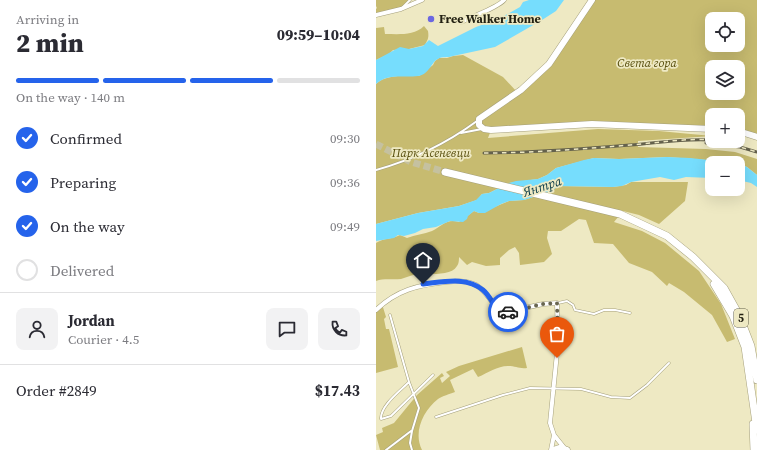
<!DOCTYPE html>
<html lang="en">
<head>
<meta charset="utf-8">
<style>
	body { margin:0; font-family:"Source Serif 4",serif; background:#f2f2f3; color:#2b2b33; height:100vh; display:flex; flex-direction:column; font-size:15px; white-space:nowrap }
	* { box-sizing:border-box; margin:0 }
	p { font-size:13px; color:#7c7c81 }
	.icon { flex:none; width:22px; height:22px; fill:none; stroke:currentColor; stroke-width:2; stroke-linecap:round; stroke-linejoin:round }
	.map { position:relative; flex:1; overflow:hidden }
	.details { display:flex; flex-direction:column; background:#fff; width:376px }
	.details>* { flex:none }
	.buttons { position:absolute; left:329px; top:12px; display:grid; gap:8px }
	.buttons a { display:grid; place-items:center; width:40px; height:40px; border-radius:8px; background:#fff; box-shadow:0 4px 16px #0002; font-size:20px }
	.pin { position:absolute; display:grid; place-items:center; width:34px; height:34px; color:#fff; margin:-41px -17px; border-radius:50% 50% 50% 0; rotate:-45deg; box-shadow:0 0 4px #0007 }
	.pin .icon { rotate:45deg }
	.courier { position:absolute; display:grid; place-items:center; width:40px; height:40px; margin:-20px; border:3px solid #2563eb; border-radius:50%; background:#fff; color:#222; box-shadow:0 1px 5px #0007 }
	.head em { font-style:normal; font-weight:800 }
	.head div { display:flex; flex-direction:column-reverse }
	.head { display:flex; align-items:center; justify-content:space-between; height:68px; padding:0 16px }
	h1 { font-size:26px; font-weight:800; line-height:30px }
	.bar { display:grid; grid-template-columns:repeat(4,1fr); gap:6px 4px; align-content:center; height:48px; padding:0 16px }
	.bar i { height:5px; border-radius:3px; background:#e1e1e2 }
	.bar .selected { background:#2563eb }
	.bar p { grid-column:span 4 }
	.line { display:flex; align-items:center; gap:10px; padding:0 16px; border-top:1px solid #e1e1e2 }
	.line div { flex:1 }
	.round { display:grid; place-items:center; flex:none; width:42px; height:42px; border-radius:8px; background:#f2f2f3 }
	ol { padding:0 16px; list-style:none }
	li { display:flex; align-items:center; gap:12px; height:44px }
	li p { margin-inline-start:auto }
	li .icon { padding:4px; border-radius:50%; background:#2563eb; color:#fff; stroke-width:4 }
	li:last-child { color:#7c7c81 }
	li i { width:22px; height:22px; border:2px solid #e1e1e2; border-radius:50% }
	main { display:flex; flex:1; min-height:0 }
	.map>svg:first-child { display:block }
	.green { fill:#c7bb70; fill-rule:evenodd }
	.water { fill:#76ddfd }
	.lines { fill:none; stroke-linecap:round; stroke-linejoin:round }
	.primary-tunnel { stroke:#c5c1a0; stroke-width:7; stroke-dasharray:7 3.5; stroke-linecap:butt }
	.lane-casing { stroke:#a5a07c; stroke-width:3 }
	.street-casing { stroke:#a5a07c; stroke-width:5 }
	.secondary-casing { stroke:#a5a07c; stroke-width:7 }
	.primary-casing { stroke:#a5a07c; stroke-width:8 }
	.lane { stroke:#fff; stroke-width:2 }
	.street { stroke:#fff; stroke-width:4 }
	.secondary { stroke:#fff; stroke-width:6 }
	.primary { stroke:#fff; stroke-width:7 }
	.rail-casing { stroke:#64614c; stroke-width:3 }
	.rail { stroke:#eee9c3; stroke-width:1.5; stroke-dasharray:4.5; stroke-linecap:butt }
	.done { stroke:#696650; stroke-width:4; stroke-dasharray:0 7.2 }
	.route { stroke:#2563eb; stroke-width:5 }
	.poi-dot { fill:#6b67e1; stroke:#eee9c3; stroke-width:1.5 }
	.labels { text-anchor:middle; stroke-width:3.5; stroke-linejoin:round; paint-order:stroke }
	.shield { fill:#eee9c3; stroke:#5f5c47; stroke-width:1 }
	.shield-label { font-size:11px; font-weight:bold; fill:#222012 }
	.poi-label { font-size:12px; font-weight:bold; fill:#222012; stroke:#eee9c3; text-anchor:start }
	.park-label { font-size:12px; font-style:italic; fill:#574e0d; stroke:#eee9c3 }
	.water-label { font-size:13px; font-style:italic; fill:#083947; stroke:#eee9c3 }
</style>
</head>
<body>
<main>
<section class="details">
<div class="head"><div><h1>2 min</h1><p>Arriving in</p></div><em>09:59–10:04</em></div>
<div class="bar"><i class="selected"></i><i class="selected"></i><i class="selected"></i><i></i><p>On the way · 140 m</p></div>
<ol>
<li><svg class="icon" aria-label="check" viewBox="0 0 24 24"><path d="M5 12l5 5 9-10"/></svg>Confirmed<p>09:30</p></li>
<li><svg class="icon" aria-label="check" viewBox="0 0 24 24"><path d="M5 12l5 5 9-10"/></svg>Preparing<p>09:36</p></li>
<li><svg class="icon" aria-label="check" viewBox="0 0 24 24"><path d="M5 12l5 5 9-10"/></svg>On the way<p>09:49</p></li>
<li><i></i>Delivered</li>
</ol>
<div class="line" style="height:72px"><a class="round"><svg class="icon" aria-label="person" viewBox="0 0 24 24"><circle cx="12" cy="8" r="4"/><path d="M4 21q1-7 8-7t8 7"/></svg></a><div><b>Jordan</b><p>Courier · 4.5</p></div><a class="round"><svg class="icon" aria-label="chat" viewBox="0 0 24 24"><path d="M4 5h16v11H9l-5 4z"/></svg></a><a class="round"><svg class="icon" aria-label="phone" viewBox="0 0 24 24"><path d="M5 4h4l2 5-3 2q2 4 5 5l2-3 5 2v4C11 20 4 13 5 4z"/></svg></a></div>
<div class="line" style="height:52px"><div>Order #2849</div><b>$17.43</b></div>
</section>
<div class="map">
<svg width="381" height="450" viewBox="0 0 381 450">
	<rect width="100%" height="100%" fill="#eee9c3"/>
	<!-- green -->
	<path class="green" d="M 0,0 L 34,0 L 25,9 L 0,15 L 0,9 L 1,8 L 0,6 Z
		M 216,0 L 381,0 L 381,137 L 362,131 L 362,115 L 336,115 L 336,129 L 215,124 L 115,130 L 112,138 L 222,129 L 283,131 L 336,136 L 262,141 L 262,147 L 330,149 L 359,152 L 381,159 L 381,175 L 371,167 L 358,162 L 291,157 L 243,159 L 218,158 L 180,168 L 171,175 L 162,179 L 133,183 L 113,193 L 106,194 L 101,200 L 83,206 L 42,213 L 0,224 L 0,84 C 11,74 29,76 43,76 L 57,65 L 59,61 L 63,58 L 71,58 L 77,56 L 87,55 L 127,77 L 141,92 L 173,64 ZM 336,19 L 362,19 L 362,45 L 336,45 ZM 336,67 L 362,67 L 362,93 L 336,93 Z
		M 48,26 L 52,31 C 53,38 52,39 49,45 L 33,49 L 17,50 L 13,54 L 0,60 L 0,28 L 8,27 L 9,34 C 22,34 38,36 48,26 Z
		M 255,182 L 312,182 L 309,201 L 283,224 L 263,215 L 247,211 L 238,222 L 266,231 L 289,243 L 323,271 L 345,304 L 359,339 L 351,342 L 336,315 L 308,292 L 293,283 L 291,286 L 276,272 L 253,263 L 237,244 L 218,243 L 210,220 L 203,219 L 185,231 L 172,231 L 171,238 L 176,254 L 168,262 L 144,265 L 143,253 L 139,247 L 133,250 L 124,258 L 124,265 L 110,266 L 96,262 L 91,265 L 83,257 C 83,259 83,264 81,266 C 74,278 48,272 37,275 C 33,276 29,278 25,279 C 16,280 8,278 0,281 L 0,243 C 7,238 17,239 24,235 L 31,238 C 39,235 48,234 56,231 C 66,226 71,218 83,222 L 98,211 L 103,213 L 113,210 L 116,208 L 133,201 L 148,200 L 176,191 L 182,186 L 237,187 L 250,185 Z
		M 6,304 L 10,317 L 8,319 L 10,329 L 13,329 L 22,367 L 0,373 L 0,312 Z
		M 146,347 L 151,368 C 143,369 140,366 132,366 C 121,366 112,373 102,377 L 97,369 L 74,380 L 79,392 C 74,394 66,396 62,399 C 47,411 37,432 46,450 L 4,450 L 0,435 L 7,432 L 6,428 L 18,423 L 41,395 L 66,373 L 68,376 L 64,378 L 66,383 L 74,376 L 70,372 L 83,366 Z"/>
	<!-- water -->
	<path class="water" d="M 153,0 L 188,0 L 180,11 L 166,20 L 119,47 L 77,56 C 72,58 66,56 62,59 C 56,61 53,75 42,76 C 27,78 12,73 0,84 L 0,60 L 24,47 L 33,49 L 47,46 L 53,40 L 62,46 L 100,27 L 111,23 L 115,20 L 126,17 L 144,7 L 147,2 Z
		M 291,157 L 314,158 L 361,163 L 336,163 L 336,178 L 310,177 L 298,180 L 284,177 L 255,182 L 246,186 L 237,187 L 182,186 L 176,191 L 148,200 L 133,201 L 125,204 L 109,213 L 103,213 L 98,211 L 92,216 L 91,219 L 87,222 L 74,221 L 60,227 L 47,229 L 39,233 L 28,236 L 22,235 L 18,238 L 0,241 L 0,224 L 42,213 L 83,206 L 100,200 L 106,194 L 113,193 L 133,183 L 140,181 L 162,179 L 171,175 L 180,168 L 208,160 L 218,158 L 243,159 Z
		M 362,163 L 371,167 L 381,175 L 381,187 L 375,183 L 362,180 Z"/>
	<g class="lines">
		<!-- primary-tunnel -->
		<path class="primary-tunnel" d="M 0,144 L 35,162 L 69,172"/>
		<defs>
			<path id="lane" d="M 27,7 L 34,0
				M 85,133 L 106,129
				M 0,170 C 36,160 71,143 101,121
				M 182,303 L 191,301 L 197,305 L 199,310 L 218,314 L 228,310 L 239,310 L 254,313
				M 14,315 L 33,382 L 43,408 L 36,431 L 34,443 L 36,450
				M 33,382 C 24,391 4,406 5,419 L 15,416 L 57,375
				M 60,417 L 127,395 L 154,388 L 205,389 L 235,397 L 254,398 L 271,385 L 293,363
				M 10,450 L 35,431"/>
			<path id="street" d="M 0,15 L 25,9 L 46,0
				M 85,22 C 95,17 121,8 128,0
				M 0,310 C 21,290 42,285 70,282 C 80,281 90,280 100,285 C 110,291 115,301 122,310 L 125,312 L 130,312 L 167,304 L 181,303 L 182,343 L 174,423 L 178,435 L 190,450
				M 175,450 L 178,435"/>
			<path id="secondary" d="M 216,0 L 173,64 L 145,90 L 103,119 L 103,125 L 108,129 L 115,130 L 216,124 L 336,129
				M 362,131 L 381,137
				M 177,450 L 183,448 L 191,450"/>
			<path id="primary" d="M 69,172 L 244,214 L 291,236 L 317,257 L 348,288 L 363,315 L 375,346 L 381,380
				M 338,284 L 357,316 L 369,347 L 381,430
				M 377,424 L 378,450"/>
		</defs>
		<!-- lane casing -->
		<use href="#lane" class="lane-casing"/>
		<!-- street casing -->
		<use href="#street" class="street-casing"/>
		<!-- secondary casing -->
		<use href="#secondary" class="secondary-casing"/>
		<!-- primary casing -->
		<use href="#primary" class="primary-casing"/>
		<!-- lane -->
		<use href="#lane" class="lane"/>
		<!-- street -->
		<use href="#street" class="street"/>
		<!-- secondary -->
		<use href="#secondary" class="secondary"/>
		<!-- primary -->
		<use href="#primary" class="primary"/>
		<defs>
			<path id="rail" d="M 330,143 L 364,147 L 381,152
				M 108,153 C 156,153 205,149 254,145 C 281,143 308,138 336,140"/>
		</defs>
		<!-- rail casing -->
		<use href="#rail" class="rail-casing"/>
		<!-- rail -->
		<use href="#rail" class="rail"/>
	</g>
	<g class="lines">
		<!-- done -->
		<path class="done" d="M 132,312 L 167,304 L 181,303 L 182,343 L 181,358"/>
		<!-- route -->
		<path class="route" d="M 47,284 C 67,282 90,276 107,290 C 113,295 117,304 122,310 L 125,312 L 132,312"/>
	</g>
	<!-- markers -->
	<circle class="poi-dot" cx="55" cy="19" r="4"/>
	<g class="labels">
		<!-- shield labels -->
		<rect class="shield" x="358" y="309" width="14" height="18" rx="3"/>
		<g class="shield-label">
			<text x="365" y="322">5</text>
		</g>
		<!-- poi labels -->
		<g class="poi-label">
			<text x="63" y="23">Free Walker Home</text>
		</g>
		<!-- park labels -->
		<g class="park-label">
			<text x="271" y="67">Света гора</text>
			<text x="55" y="157">Парк Асеневци</text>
		</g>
		<!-- water labels -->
		<g class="water-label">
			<text transform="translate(166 186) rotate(-18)" y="5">Янтра</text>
		</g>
	</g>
</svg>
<div class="buttons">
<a><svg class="icon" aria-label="locate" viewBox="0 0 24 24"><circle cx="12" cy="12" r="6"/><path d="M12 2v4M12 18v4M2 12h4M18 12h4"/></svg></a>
<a><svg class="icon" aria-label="layers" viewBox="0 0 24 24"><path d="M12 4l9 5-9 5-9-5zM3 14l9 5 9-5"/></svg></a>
<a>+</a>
<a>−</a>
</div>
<div class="pin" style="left:181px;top:358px;background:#ea580c"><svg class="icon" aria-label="bag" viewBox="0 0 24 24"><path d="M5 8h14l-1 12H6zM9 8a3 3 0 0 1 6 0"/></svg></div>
<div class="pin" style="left:47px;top:284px;background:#1f2937"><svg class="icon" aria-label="home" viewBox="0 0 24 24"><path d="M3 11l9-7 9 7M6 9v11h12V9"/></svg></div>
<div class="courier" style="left:132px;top:312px"><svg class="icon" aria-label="car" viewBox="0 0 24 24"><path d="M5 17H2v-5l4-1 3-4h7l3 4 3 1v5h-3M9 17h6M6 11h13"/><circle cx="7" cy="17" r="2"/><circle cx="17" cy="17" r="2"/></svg></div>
</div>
</main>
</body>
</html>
